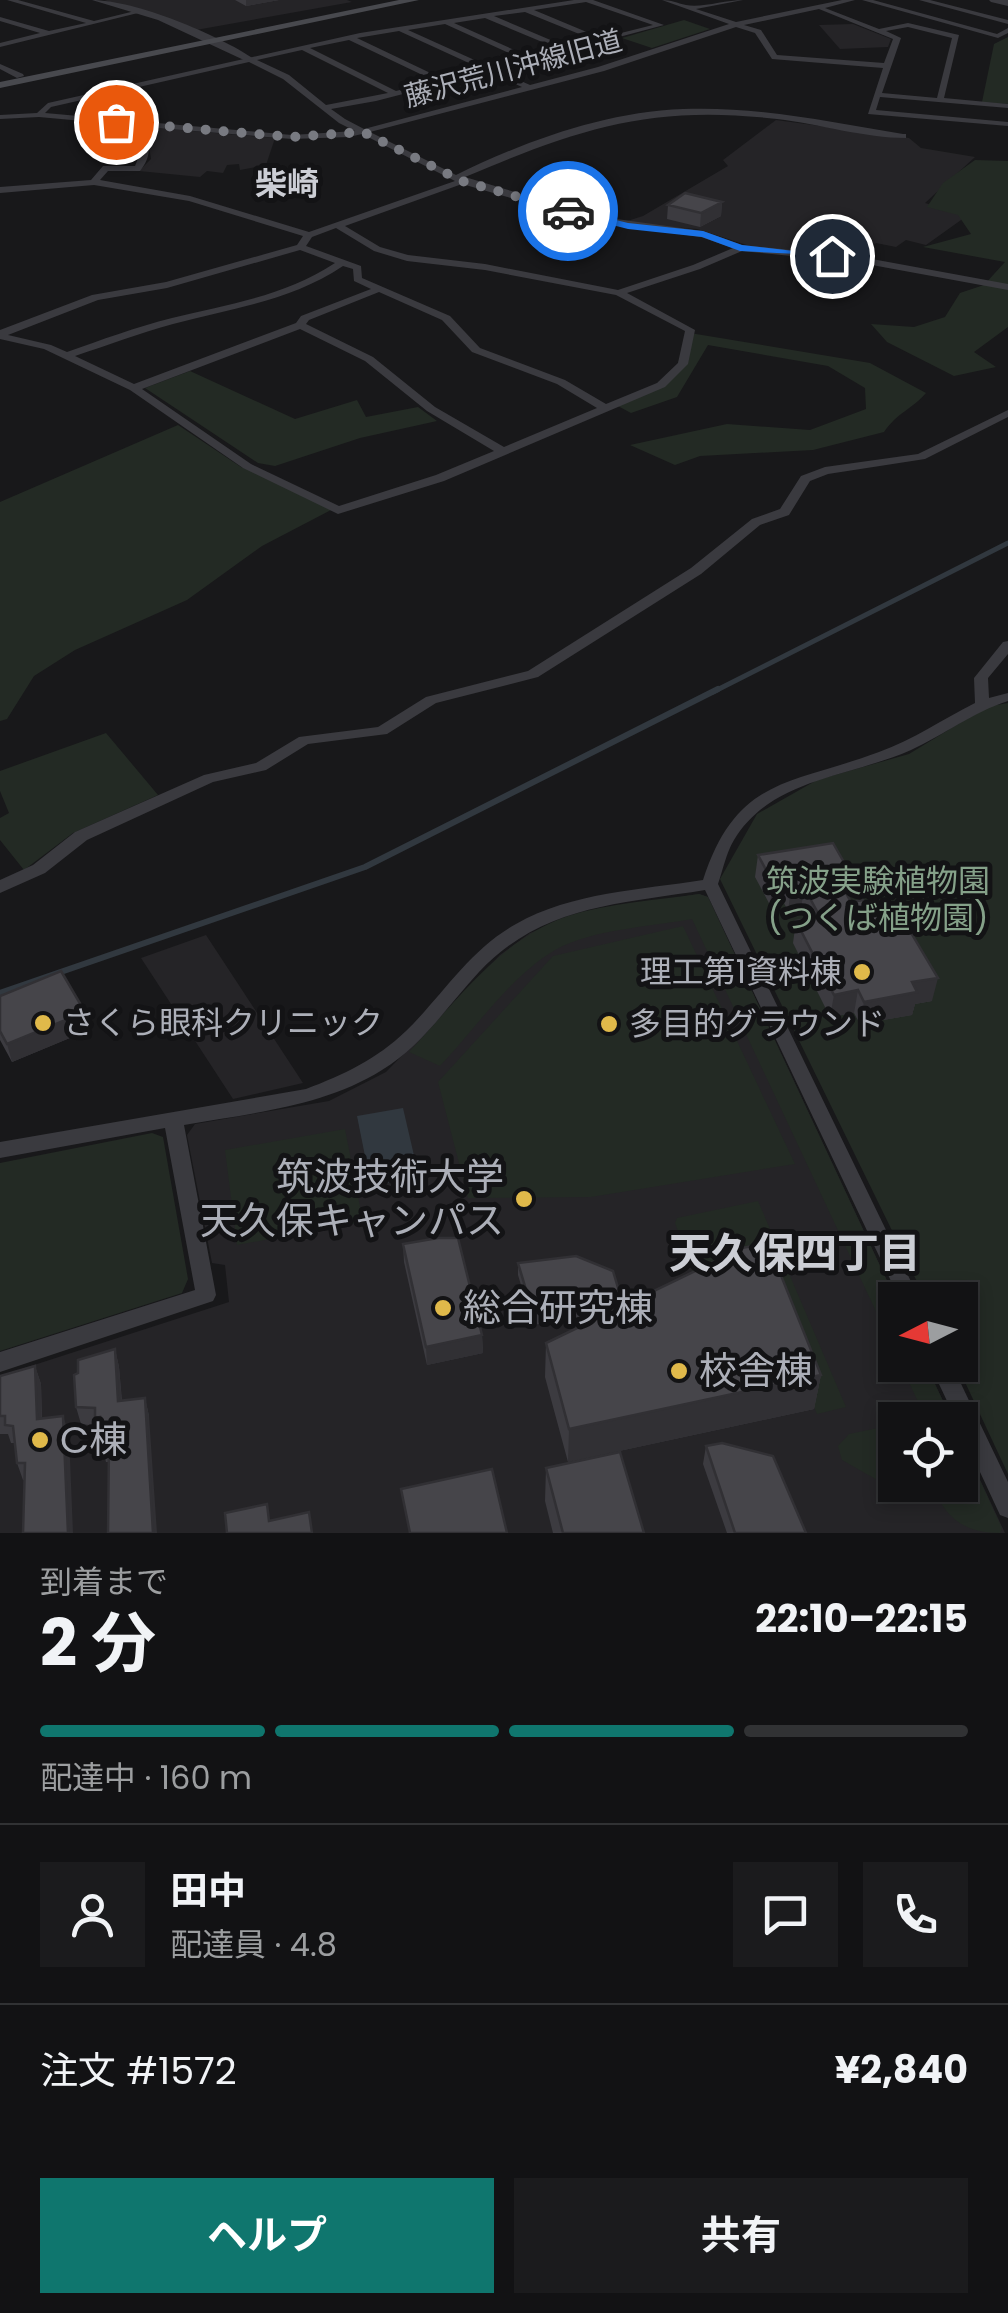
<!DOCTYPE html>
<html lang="ja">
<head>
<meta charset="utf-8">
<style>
	body { margin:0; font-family:Poppins,"Noto Sans JP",sans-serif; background:#1b1b1d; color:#f1f3f6; height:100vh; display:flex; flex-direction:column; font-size:38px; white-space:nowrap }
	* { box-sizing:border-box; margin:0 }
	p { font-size:32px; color:#9c9ea0 }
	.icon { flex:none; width:55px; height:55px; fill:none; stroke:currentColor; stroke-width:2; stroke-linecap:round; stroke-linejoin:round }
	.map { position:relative; height:1533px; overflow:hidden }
	.details { display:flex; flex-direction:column; background:#121214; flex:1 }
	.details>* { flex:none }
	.needle { width:65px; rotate:264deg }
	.fabs { position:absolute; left:878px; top:1282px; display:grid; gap:20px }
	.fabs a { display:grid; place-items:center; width:100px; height:100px; border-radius:0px; background:#121214; box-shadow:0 5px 15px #0003,0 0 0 2px #313234; font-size:50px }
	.pin { position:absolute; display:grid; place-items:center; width:85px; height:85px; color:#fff; margin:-42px; border:5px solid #fff; border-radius:50%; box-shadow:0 2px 10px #0007 }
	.courier { position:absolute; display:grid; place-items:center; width:100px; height:100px; margin:-50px; border:8px solid #1a73e8; border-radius:50%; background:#fff; color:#222; box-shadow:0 2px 12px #0007 }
	.overview em { font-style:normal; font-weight:700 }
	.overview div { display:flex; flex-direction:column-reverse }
	.overview { display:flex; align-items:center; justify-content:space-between; height:170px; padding:0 40px }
	h1 { font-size:65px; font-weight:700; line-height:75px }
	.bar { display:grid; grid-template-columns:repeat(4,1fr); gap:15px 10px; align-content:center; height:120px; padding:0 40px }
	.bar i { height:12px; border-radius:8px; background:#313234 }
	.bar .current { background:#0f766e }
	.bar p { grid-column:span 4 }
	.line { display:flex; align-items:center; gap:25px; padding:0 40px; border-top:2px solid #313234 }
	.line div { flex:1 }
	.round { display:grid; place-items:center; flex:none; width:105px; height:105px; border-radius:0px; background:#1b1b1d }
	.action { display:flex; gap:20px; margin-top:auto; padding:20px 40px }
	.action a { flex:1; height:115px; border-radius:0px; background:#0f766e; color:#fff; font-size:40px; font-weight:700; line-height:115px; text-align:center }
	.action a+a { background:#1b1b1d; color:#f1f3f6 }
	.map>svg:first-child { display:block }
	.built { fill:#252427 }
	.green { fill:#232a24 }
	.water { fill:#31383f }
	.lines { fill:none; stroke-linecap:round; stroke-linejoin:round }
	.stream-far1 { stroke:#31383f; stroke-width:5 }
	.stream { stroke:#31383f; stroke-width:6 }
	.minor { fill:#3a3a3f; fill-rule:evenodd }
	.tertiary { fill:#3a3a3f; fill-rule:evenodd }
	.secondary { fill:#48494e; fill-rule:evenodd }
	.wall { fill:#3c3b40 }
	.shaded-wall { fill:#313034 }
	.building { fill:#46454a; stroke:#313034; stroke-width:2.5 }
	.route { fill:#1a73e8 }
	.done { stroke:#787a81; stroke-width:10; stroke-dasharray:0 18 }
	.poi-dot { fill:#e0b94a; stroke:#131315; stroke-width:4 }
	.labels { text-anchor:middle; stroke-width:10; stroke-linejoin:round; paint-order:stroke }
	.far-street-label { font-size:28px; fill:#acafb8; stroke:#131315 }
	.far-quarter-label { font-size:32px; font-weight:bold; fill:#ccced5; stroke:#131315 }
	.park-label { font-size:32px; fill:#85a189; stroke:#131315 }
	.poi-label { font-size:32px; fill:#acafb8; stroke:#131315; text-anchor:start }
	.near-poi-label { font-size:38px; fill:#acafb8; stroke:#131315; text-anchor:start }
	.near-neighbourhood-label { font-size:42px; font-weight:bold; fill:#ccced5; stroke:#131315 }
</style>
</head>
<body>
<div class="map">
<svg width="1008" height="1533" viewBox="0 0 1008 1533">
	<rect width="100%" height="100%" fill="#18181a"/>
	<!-- built -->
	<path class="built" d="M 104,0 L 347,0 L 352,2 L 196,30 Z
		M 853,24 L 891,39 L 888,47 L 840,49 L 819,25 Z
		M 776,120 L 909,138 L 921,148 L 975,157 L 925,203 L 968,215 L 926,245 L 906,240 L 896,247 L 876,243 L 864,252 L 841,254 L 753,247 L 697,229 L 621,223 L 643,216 L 728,166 L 723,160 Z
		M 146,127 L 275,138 L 266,165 L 240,170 L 239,164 L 227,165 L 223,173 L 207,171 L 200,177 L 139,171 L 151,159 Z
		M 699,894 L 708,897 L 896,1300 L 895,1365 L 926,1365 L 952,1420 L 895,1420 L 895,1485 L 960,1485 L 960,1437 L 1005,1533 L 0,1533 L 0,1376 L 229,1302 L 225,1265 L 212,1263 L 187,1135 L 195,1124 L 329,1101 L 386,1072 L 500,955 L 530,933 L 589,911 Z
		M 206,935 L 303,1083 L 233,1099 L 141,958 Z"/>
	<!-- green -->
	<path class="green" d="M 684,20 L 710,29 L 652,48 L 622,38 Z
		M 1008,37 L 1008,104 L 982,102 L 994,44 Z
		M 975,160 L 1008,161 L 1008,327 L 974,352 L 996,367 L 954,376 L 887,342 L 871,324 L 914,327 L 945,317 L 960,293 L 984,285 L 1005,262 L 923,247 L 971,234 L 958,215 L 927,207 L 943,183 Z
		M 690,333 L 870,363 L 926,393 C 911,410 898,412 884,432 L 813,450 L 700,456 L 675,465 L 630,445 L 727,424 L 810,430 L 866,409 L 865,388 L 828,366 L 708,345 L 677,397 L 631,413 L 616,405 L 673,375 Z
		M 190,371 L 295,419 L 357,400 L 366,417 L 418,407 L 437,421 L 360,438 L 275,466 L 258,463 L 145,388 Z
		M 178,425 L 241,467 L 267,475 L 331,510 L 262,546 L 187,600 L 75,650 L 34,676 L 7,719 L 0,721 L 0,502 Z
		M 1008,703 L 1008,1474 L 957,1365 L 960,1300 L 926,1300 L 720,879 L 757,814 L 817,780 L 909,754 L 986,707 Z
		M 106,733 L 158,795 L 73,833 L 24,870 L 0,840 L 0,818 L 9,813 L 0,791 L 0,771 Z
		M 699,894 L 708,897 L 896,1300 L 895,1352 L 692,919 C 649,927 593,929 555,950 C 511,976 475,1029 440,1066 L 409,1052 C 456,1002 500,939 568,916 C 609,903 656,900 699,894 Z
		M 683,926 L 795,1164 L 591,1197 L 468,1198 L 438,1082 L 553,956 Z
		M 345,1129 L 363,1222 L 237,1245 L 225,1150 Z
		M 152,1133 L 163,1137 L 188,1279 L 182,1293 L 0,1351 L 0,1163 Z
		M 758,1201 L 846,1407 L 817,1414 L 761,1279 L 698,1286 L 675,1223 L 677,1218 Z
		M 901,1365 L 926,1365 L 952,1420 L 903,1420 L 924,1415 Z
		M 878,1428 L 895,1467 L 895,1485 L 900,1485 L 893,1489 L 842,1460 L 838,1446 L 849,1434 Z
		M 960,1437 L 1002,1528 L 1000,1533 C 963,1533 945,1517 932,1485 L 960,1485 Z"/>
	<!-- water -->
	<path class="water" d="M 403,1108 L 419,1177 L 371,1186 L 357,1116 Z"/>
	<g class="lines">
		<!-- stream-far1 -->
		<path class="stream-far1" d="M 713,692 L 1008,543"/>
		<!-- stream -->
		<path class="stream" d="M 0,993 L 365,867 L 718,689"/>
		<!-- minor -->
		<path class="minor" d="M 7,0 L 18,0 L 94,21 L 139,10 L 142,12 L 0,47 L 0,43 L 40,33 L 0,21 L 0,17 L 49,31 L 86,23 Z
			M 574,0 L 593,0 L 664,25 L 496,70 L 530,85 L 598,67 L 729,24 L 662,0 C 671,0 677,3 686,5 C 702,8 725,0 743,0 L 696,9 L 736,22 L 842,0 L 855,0 L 825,8 L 879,29 L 908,23 L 959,35 L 944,98 L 1008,104 L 1008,108 L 880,97 L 876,110 L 1008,122 L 1008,126 L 868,114 L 883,68 L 772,59 L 755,33 L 736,27 L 604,71 L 370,132 L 456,175 C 525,141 605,112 683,109 C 757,106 830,122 903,134 L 906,134 L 906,138 C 865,138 819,124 777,119 C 651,104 578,129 465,177 L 595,216 L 703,231 L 742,245 L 861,257 L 1008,284 L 1008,290 L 861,263 L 742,251 L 700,269 L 627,293 L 695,330 L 688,364 L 665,387 L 444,481 L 338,514 L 243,468 L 130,390 L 44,349 L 0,339 L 0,330 L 92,295 L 166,282 L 297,245 L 303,236 L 189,201 L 94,185 L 0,193 L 0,187 L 91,180 L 103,166 L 135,166 L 141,151 L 135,131 L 137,126 L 39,117 L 0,119 L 0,115 L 37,113 L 48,103 L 360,33 ZM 586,2 L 653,25 L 601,38 L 534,10 ZM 819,9 L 893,39 L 884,63 L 777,55 L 761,30 L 744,25 ZM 525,12 L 594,40 L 567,47 L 494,16 ZM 485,18 L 559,49 L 530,57 L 454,23 ZM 445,24 L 522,59 L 490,67 L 408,30 ZM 908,27 L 952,38 L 937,98 L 882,93 L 901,38 L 886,31 ZM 399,31 L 482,69 L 443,79 L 357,38 ZM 349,40 L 435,81 L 396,91 L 310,48 ZM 302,50 L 388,93 L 326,105 L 289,75 L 257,60 ZM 249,62 L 283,79 L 339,123 L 355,131 L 292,135 L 45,113 L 51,107 ZM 488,72 L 522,87 L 364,129 L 345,119 L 331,109 L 376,101 ZM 145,127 L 292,139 L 349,137 L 362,134 L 455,181 L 309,232 L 190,196 L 100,180 L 108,171 L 140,171 C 151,157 151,147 143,131 ZM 462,184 L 594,222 L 701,237 L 733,248 L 693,265 L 618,290 L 485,264 L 408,255 L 380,247 L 345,226 ZM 336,228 L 374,251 L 407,261 L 485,270 L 616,295 L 685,331 L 678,363 L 657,383 L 606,404 L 565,380 L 480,348 L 450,316 L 362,278 L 361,266 L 306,246 L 312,237 ZM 300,250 L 335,263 C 285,296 229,304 172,318 C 136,327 101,340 67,352 L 51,345 L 8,335 L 98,300 L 167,288 ZM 343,266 L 353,269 L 354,281 L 371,289 L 301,316 L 296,323 L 134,384 L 75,356 C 108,345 140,333 173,324 C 232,308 291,301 343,266 ZM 379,292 L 442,320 L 472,352 L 557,384 L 597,408 L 504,447 L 435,407 L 373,357 L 306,324 L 309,320 ZM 300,329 L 365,361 L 427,411 L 494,451 L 436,475 L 339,506 L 251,464 L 142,389 Z
			M 862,0 L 873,0 L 997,34 L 1008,28 L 1008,33 L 998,38 Z
			M 919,0 L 930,0 L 1008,20 L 1008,24 Z
			M 0,64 L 23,74 L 24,76 L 17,78 L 0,69 Z
			M 1008,410 L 1008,417 L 925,459 L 828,474 L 810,481 L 789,515 L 760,525 L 701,574 L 538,677 L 436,703 L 387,734 L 308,744 L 266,770 L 213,782 L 87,840 L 45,873 L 0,893 L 0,880 L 33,865 L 75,832 L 204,775 L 256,763 L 299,737 L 378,727 L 426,697 L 528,671 L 691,568 L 752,519 L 780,509 L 801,476 L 825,467 L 918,454 Z
			M 1008,641 L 1008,654 L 988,678 L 989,698 L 1008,693 L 1008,701 C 973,712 944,735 911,750 C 851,777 771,778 734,840 C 726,853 723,870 718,884 L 920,1300 L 900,1300 L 705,890 C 620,904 542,905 479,972 C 448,1005 422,1046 382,1070 C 323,1107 251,1113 184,1125 L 216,1295 L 213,1301 L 0,1372 L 0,1352 L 195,1290 L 165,1128 L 0,1158 L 0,1142 L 306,1089 C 343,1075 377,1059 406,1031 C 442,996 470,949 516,924 C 572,892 641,890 703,880 C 737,776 791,785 879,752 C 913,740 943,719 975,703 L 974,678 L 1003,642 Z
			M 930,1365 L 952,1365 L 1008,1482 L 1008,1518 L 1000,1515 L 960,1429 L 960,1420 L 956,1420 Z"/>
		<!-- tertiary -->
		<path class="tertiary" d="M 92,0 C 135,0 219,35 254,59 L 246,61 L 158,20 Z
			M 989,0 L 1008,0 L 1008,6 L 991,2 Z"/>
		<!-- secondary -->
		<path class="secondary" d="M 399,0 L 419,0 L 0,88 L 0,82 Z"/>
	</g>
	<!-- wall -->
	<path class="wall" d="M 235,0 L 279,0 L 246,6 Z
		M 722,202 L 721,216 L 700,227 L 667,219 L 668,205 Z
		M 758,855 L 849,871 L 846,892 L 851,902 L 868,908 L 932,1001 L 915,1004 L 912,1015 L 860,1024 L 854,1013 L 830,1017 L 793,943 L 796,921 L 806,919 L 801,909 L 788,911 L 784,903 L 770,905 L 755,877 Z
		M 0,996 L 89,1030 L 12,1062 L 0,1040 Z
		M 403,1244 L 482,1335 L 483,1353 L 427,1365 L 404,1262 Z
		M 716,1253 L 821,1375 L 814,1409 L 568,1462 L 545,1377 L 546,1343 L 611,1312 L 533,1325 L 518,1275 L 518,1263 L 621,1298 L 620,1307 L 715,1262 Z
		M 115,1349 L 119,1367 L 122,1401 L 145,1398 L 149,1416 L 109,1462 L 106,1462 L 97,1426 L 81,1424 L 76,1407 Z
		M 35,1366 L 41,1384 L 42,1418 L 69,1434 L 25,1480 L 23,1480 L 17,1463 L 15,1443 L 11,1443 L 8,1434 L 0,1434 L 0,1376 Z
		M 706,1446 L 806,1533 L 727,1533 L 703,1464 Z
		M 546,1468 L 644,1533 L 553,1533 L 545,1501 Z"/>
	<!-- shaded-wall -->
	<path class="shaded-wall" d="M 246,0 L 279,0 L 246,6 Z
		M 722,202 L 721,216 L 700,227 L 701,213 Z
		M 849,871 L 845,893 L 835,873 Z
		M 787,881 L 784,903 L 770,905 L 773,883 Z
		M 804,887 L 801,909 L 788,911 L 791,889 Z
		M 938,978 L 932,1001 L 915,1004 L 912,1015 L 860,1024 L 864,1002 L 912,982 Z
		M 858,990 L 854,1013 L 830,1017 L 834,995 Z
		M 85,1012 L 89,1030 L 12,1062 L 7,1044 Z
		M 482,1335 L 483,1353 L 427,1365 L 426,1347 Z
		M 115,1349 L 119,1367 L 123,1419 L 118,1401 Z
		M 35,1366 L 41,1384 L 42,1437 L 37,1419 Z
		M 821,1375 L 814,1409 L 568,1462 L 569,1429 Z
		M 145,1398 L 149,1416 L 157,1533 L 153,1533 Z
		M 63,1416 L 69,1434 L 73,1533 L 68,1533 Z"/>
	<!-- building -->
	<path class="building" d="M 685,193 L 722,202 L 701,213 L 668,205 Z
		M 833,843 L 849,871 L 835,873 L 851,902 L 863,900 L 868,908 L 894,904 L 938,978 L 912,982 L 917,992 L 864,1002 L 858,990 L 834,995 L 796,921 L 820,917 L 804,887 L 791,889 L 787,881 L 773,883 L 758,855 Z
		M 61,971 L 85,1012 L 7,1044 L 0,1031 L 0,996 Z
		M 438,1238 L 458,1238 L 482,1335 L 426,1347 L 403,1244 Z
		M 768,1243 L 821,1375 L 569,1429 L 546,1343 L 718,1260 L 716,1253 Z
		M 576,1256 L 613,1271 L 621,1298 L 533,1313 L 518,1263 Z
		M 115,1349 L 118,1401 L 145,1398 L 153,1533 L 108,1533 L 109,1444 L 101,1444 L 100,1417 L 95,1418 L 95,1408 L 76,1407 L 74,1375 L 78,1373 L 78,1360 Z
		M 35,1366 L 37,1419 L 63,1416 L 68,1533 L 23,1533 L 25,1463 L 17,1463 L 13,1426 L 5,1425 L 5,1416 L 0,1416 L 0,1376 Z
		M 722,1443 L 773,1456 L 806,1533 L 735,1533 L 706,1446 Z
		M 620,1452 L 644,1533 L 563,1533 L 546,1468 Z
		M 492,1469 L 507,1533 L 410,1533 L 401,1489 Z
		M 267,1504 L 269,1521 L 309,1512 L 312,1533 L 227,1533 L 225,1513 Z"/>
	<!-- route -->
	<path class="route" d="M 568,208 L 628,223 L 703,231 L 742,245 L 837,256 L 740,251 L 702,237 L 628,229 L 565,213 Z"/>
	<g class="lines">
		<!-- done -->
		<path class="done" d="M 116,122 L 292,137 L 363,132 L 462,181 L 568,211"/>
	</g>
	<!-- markers -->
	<g class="poi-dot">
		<circle cx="862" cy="972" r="10"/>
		<circle cx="43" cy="1023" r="10"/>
		<circle cx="609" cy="1024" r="10"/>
		<circle cx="524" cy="1199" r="10"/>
		<circle cx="443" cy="1308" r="10"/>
		<circle cx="679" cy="1371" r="10"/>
		<circle cx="40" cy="1440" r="10"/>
	</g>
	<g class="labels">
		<!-- far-street labels -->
		<g class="far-street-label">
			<text transform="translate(513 68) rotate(-15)" y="10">藤沢荒川沖線旧道</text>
		</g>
		<!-- far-quarter labels -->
		<g class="far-quarter-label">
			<text x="287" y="195">柴崎</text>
		</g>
		<!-- park labels -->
		<g class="park-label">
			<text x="878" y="892">筑波実験植物園<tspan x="878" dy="37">(つくば植物園)</tspan></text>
		</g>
		<!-- poi labels -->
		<g class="poi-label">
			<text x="842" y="983" text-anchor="end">理工第1資料棟</text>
			<text x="63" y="1034">さくら眼科クリニック</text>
			<text x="629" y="1035">多目的グラウンド</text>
		</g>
		<!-- near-poi labels -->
		<g class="near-poi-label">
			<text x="504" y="1190" text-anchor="end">筑波技術大学<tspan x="504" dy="44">天久保キャンパス</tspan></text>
			<text x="463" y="1321">総合研究棟</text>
			<text x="699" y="1384">校舎棟</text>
			<text x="60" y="1453">C棟</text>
		</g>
		<!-- near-neighbourhood labels -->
		<g class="near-neighbourhood-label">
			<text x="795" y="1268">天久保四丁目</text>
		</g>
	</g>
</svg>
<div class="fabs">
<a><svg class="needle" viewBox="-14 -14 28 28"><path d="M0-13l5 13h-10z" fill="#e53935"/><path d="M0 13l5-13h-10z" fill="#9c9ea0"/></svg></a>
<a><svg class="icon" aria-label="locate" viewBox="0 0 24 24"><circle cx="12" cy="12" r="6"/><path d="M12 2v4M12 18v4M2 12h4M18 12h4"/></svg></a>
</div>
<div class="pin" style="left:116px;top:122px;background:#ea580c"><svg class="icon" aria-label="bag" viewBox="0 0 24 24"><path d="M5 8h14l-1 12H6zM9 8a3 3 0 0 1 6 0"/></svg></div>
<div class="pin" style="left:832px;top:256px;background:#1f2937"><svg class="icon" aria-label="home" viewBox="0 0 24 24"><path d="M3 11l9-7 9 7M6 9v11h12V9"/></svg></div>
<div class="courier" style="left:568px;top:211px"><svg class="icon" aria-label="car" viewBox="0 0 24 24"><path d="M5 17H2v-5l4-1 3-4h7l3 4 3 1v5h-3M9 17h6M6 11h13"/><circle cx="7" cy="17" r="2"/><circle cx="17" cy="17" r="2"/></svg></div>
</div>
<section class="details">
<div class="overview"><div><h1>2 分</h1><p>到着まで</p></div><em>22:10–22:15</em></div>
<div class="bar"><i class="current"></i><i class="current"></i><i class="current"></i><i></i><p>配達中 · 160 m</p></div>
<div class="line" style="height:180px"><a class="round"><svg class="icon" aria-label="person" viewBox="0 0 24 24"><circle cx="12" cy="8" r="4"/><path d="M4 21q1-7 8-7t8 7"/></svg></a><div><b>田中</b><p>配達員 · 4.8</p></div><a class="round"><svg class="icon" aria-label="chat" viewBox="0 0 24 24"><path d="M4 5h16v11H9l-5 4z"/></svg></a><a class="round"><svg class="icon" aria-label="phone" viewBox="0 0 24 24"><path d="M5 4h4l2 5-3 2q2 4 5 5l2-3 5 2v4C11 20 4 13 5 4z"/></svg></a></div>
<div class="line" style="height:130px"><div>注文 #1572</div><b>¥2,840</b></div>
<div class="action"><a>ヘルプ</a><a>共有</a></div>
</section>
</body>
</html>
